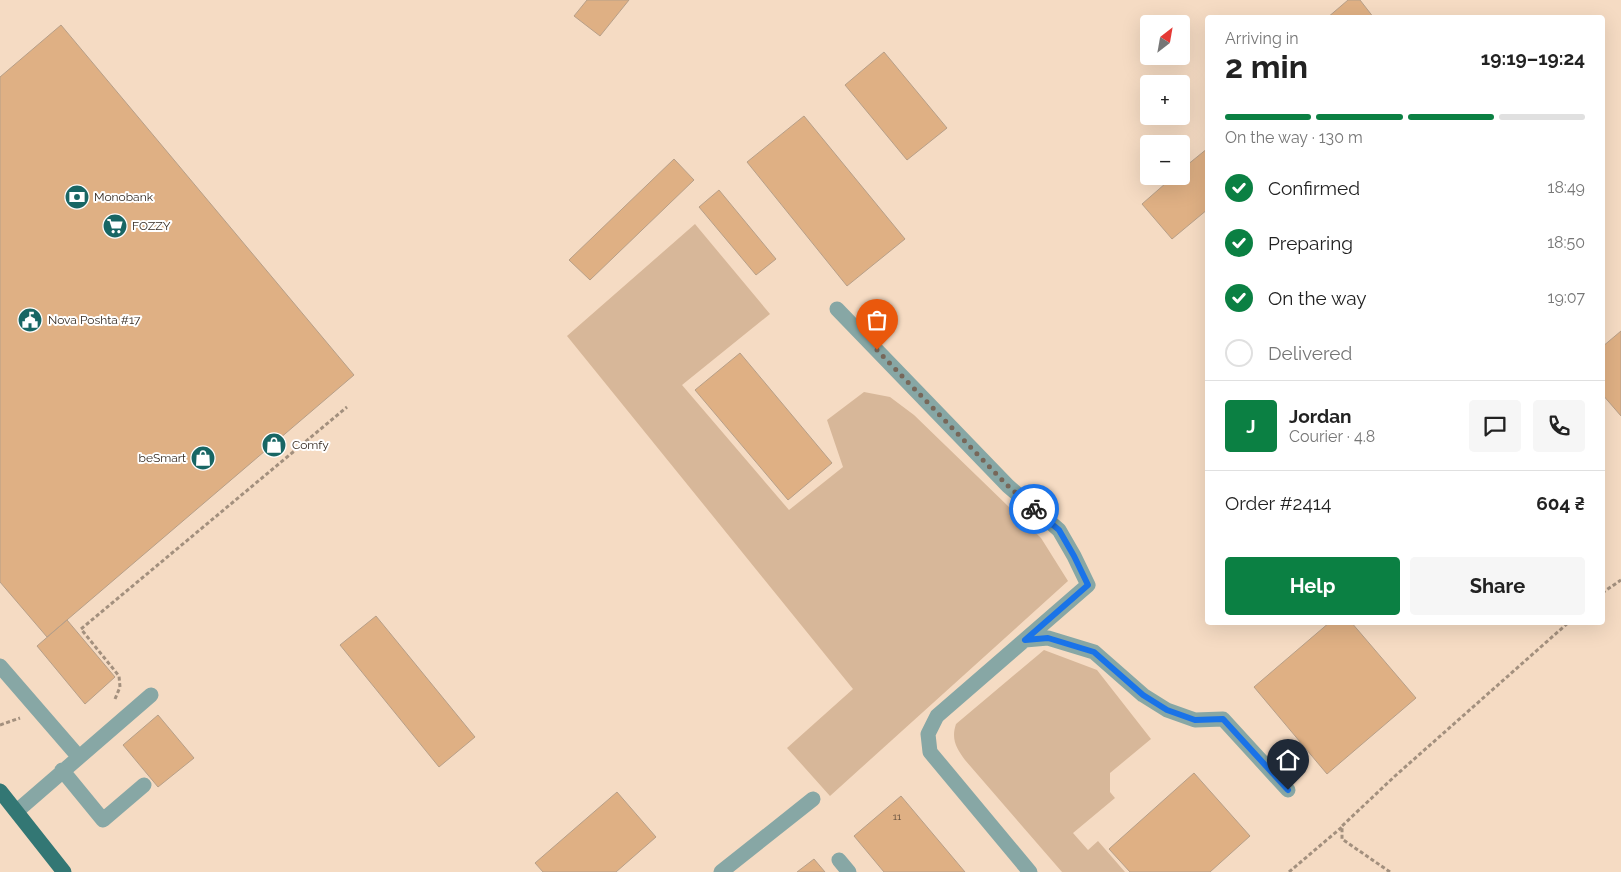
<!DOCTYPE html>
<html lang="en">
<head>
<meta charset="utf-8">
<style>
	body { margin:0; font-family:Raleway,sans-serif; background:#f6f6f6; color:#222; height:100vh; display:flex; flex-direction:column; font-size:19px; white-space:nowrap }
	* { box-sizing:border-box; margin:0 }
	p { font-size:16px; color:#767676 }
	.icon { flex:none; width:28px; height:28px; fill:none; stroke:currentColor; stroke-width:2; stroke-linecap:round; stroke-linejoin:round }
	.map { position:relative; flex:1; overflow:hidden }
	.drawer { position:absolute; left:1205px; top:15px; width:400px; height:610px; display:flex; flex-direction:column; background:#fff; border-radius:5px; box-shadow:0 5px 20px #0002 }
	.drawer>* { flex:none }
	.needle { width:32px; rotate:31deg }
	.tools { position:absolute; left:1140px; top:15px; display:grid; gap:10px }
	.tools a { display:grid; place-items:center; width:50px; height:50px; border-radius:5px; background:#fff; box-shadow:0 5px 20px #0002; font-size:25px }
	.pin { position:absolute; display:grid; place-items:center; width:42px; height:42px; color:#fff; margin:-51px -21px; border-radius:50% 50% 50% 0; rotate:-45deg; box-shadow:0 0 5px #0007 }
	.pin .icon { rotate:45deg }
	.courier { position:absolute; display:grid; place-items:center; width:50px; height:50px; margin:-25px; border:4px solid #1a73e8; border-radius:50%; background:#fff; color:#222; box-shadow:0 1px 6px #0007 }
	.overview em { font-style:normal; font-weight:700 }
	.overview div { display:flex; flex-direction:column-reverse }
	.overview { display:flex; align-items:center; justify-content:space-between; height:85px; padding:0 20px }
	h1 { font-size:32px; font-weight:700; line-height:38px }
	.bar { display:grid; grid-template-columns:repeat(4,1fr); gap:8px 5px; align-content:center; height:60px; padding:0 20px }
	.bar i { height:6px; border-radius:4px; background:#e0e0e0 }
	.bar .selected { background:#0b8043 }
	.bar p { grid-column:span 4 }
	.line { display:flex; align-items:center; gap:12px; padding:0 20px; border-top:1px solid #e0e0e0 }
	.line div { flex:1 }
	.round { display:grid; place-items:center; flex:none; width:52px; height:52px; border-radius:5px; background:#f6f6f6 }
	ol { padding:0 20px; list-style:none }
	li { display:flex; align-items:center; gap:15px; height:55px }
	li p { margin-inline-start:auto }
	li .icon { padding:5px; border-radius:50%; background:#0b8043; color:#fff; stroke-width:4 }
	li:last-child { color:#767676 }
	li i { width:28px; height:28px; border:2px solid #e0e0e0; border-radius:50% }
	.primary-button { display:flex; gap:10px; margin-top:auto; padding:10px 20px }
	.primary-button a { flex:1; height:58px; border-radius:5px; background:#0b8043; color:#fff; font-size:20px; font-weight:700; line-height:58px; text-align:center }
	.primary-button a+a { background:#f6f6f6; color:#222 }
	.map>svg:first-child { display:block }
	.green { fill:#d7b799 }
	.building { fill:#dfb084; stroke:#b79f88 }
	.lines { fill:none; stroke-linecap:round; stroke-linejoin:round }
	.path { stroke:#a3907e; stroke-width:3; stroke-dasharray:4 2.5; stroke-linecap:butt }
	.minor { stroke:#87a7a5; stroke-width:15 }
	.major { stroke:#337774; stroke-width:15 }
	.done { stroke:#776759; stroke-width:5; stroke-dasharray:0 9 }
	.route { stroke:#1a73e8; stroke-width:6 }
	.labels { text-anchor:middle; stroke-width:4; stroke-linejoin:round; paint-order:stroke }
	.number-label { font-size:10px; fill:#5e4b39 }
	.poi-label { font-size:12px; fill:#332920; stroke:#fff; text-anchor:start }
</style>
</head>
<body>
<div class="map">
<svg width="1621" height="872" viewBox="0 0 1621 872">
	<rect width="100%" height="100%" fill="#f5dbc3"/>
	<!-- green -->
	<path class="green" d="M 695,224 L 770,314 L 682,385 L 789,510 L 843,467 L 827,420 L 864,392 L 890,397 L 914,415 L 1041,538 L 1068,581 L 830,796 L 787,748 L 853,689 L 567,336 Z
		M 1044,650 L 1097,670 L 1151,739 L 1110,773 L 1110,792 L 1115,798 L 1073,833 L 1088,850 L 1098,841 L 1125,872 L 1062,872 L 965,760 C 956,748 951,739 956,724 Z"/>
	<!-- building -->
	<path class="building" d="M 587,0 L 629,0 L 600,36 L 574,16 Z
		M 1348,0 L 1360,0 L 1374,18 L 1327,18 Z
		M 61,25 L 354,375 L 47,637 L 0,582 L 0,77 Z
		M 884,52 L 947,128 L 907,160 L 845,85 Z
		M 804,116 L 905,239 L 847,286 L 747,162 Z
		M 1208,148 L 1208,209 L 1172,239 L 1142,204 L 1174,176 L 1181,176 L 1181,170 Z
		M 674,159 L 694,180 L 590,280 L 569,260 Z
		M 719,190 L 776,259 L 756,275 L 699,207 Z
		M 1621,331 L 1621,416 L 1602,394 L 1602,347 Z
		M 740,353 L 832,463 L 788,500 L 695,390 Z
		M 376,616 L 475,737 L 439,767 L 340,645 Z
		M 67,620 L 115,677 L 85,704 L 37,646 Z
		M 1330,622 L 1351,622 L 1416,698 L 1327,774 L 1254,687 Z
		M 158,715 L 194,758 L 158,787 L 123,745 Z
		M 1194,773 L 1250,836 L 1210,872 L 1130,872 L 1109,849 Z
		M 617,792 L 656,837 L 616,872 L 543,872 L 535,863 Z
		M 901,796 L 965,872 L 884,872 L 854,836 Z
		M 814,859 L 825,872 L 797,872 Z"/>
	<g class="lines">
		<!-- path -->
		<path class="path" d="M 1602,593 L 1621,580
			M 115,699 L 120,687 L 119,676 L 81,629 L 347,407
			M 0,725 L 20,718
			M 1289,872 L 1342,827
			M 1390,872 L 1342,839 L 1342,826 L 1395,776 L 1569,622"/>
		<!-- minor -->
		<path class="minor" d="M 837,309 L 1008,486 L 1059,530 L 1074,556 L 1088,585 L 937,716 L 928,734 L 930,752 L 1030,872
			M 1025,640 L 1048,638 L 1094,652 L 1143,695 L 1167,710 L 1195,720 L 1223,719 L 1288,790
			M 0,666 L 78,756
			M 62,770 L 103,820 L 144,785
			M 17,811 L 151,695
			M 839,860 L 849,872
			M 721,872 L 813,799"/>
		<!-- major -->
		<path class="major" d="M 0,791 L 64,872"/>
	</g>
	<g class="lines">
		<!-- done -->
		<path class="done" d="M 877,350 L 1008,486 L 1034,509"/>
		<!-- route -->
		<path class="route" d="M 1034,509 L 1059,530 L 1074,556 L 1088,585 L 1025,640 L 1048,638 L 1094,652 L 1143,695 L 1167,710 L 1195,720 L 1223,719 L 1288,790"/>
	</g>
	<!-- icons -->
	<defs>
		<symbol id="bank-disc" viewBox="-11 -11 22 22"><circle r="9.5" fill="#186664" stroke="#fff"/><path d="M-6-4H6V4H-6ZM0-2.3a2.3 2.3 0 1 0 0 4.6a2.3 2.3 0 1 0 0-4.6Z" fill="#fff"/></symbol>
		<symbol id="supermarket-disc" viewBox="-11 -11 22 22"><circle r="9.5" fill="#186664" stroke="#fff"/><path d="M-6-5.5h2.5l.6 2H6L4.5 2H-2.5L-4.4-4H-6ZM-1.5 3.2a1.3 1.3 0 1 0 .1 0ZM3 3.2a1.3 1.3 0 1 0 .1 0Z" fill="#fff"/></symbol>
		<symbol id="civic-disc" viewBox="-11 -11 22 22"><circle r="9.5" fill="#186664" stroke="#fff"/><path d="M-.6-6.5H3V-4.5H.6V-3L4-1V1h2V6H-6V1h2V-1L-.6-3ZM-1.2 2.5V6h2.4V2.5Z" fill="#fff"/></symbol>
		<symbol id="shop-disc" viewBox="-11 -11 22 22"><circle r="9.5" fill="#186664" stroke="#fff"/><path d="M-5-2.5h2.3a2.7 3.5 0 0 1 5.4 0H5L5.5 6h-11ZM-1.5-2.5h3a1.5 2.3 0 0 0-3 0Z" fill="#fff"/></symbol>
	</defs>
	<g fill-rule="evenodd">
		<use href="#bank-disc" x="63" y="183" width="28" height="28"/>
		<use href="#supermarket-disc" x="101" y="212" width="28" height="28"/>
		<use href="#civic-disc" x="16" y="306" width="28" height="28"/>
		<use href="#shop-disc" x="260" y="431" width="28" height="28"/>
		<use href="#shop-disc" x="189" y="444" width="28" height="28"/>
	</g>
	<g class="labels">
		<!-- number labels -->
		<g class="number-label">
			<text x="897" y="820">11</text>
		</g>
		<!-- poi labels -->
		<g class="poi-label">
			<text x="94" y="201">Monobank</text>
			<text x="132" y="230">FOZZY</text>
			<text x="48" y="324">Nova Poshta #17</text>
			<text x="292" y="449">Comfy</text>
			<text x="186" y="462" text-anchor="end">beSmart</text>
		</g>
	</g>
</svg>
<div class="tools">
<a><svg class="needle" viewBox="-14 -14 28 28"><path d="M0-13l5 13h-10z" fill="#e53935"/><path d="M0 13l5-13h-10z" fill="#767676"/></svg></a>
<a>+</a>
<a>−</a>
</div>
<div class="pin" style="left:877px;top:350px;background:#ea580c"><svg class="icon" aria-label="bag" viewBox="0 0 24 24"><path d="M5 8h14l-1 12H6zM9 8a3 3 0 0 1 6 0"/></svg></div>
<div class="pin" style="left:1288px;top:790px;background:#1f2937"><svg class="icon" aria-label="home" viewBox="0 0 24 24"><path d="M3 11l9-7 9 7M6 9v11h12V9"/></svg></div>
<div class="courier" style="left:1034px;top:509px"><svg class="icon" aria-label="bike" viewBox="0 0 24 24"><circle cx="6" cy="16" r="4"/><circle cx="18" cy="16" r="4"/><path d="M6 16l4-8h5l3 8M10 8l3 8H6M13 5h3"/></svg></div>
<section class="drawer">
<div class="overview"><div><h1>2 min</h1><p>Arriving in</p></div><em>19:19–19:24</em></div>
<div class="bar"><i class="selected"></i><i class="selected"></i><i class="selected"></i><i></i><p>On the way · 130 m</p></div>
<ol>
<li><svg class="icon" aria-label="check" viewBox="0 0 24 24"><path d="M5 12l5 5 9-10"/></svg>Confirmed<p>18:49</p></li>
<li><svg class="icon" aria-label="check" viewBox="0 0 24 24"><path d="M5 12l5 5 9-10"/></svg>Preparing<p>18:50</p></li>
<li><svg class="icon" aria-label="check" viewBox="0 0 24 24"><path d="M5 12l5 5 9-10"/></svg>On the way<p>19:07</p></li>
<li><i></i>Delivered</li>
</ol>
<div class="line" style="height:90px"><b class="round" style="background:#0b8043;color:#fff">J</b><div><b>Jordan</b><p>Courier · 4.8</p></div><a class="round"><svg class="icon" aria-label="chat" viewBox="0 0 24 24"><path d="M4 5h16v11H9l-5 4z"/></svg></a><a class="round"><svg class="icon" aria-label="phone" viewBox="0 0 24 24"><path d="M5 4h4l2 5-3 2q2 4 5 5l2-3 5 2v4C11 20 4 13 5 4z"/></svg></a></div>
<div class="line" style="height:65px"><div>Order #2414</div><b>604 ₴</b></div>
<div class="primary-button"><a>Help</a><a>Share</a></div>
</section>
</div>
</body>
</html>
